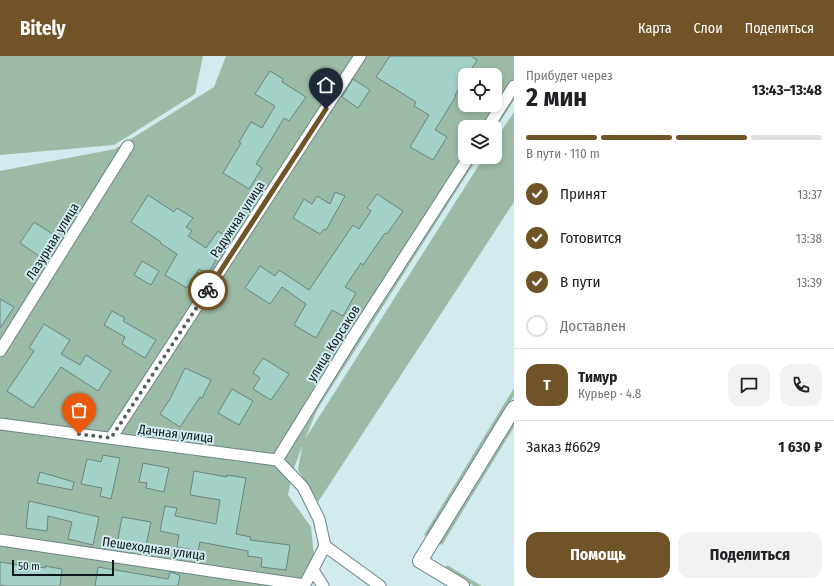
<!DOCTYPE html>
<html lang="ru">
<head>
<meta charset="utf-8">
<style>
	body { margin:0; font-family:"Fira Sans Condensed",sans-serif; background:#f2f2f2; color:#202124; height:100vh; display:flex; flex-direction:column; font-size:15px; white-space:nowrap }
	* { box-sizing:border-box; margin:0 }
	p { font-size:13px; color:#757577 }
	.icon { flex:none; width:22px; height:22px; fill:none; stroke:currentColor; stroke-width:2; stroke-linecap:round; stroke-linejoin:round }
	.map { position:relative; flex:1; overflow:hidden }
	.drawer { display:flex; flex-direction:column; background:#fff; width:320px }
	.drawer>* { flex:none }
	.fabs { position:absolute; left:458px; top:12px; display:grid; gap:8px }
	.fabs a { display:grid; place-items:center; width:44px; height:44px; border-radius:8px; background:#fff; box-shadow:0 2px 6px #0003; font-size:20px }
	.scale { position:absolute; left:12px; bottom:10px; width:102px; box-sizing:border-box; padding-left:4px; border:2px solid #0e1719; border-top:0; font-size:11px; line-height:14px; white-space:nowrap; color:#0e1719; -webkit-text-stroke:3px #d1ebef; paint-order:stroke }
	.pin { position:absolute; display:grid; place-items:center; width:34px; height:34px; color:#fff; margin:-41px -17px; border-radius:50% 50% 50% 0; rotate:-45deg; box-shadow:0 0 4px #0007 }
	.pin .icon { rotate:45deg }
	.courier { position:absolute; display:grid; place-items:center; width:40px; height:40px; margin:-20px; border:3px solid #705427; border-radius:50%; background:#fff; color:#222; box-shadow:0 1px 5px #0007 }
	.head em { font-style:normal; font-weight:700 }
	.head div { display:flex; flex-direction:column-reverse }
	.head { display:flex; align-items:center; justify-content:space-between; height:68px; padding:0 12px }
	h1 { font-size:26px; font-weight:700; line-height:30px }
	.bar { display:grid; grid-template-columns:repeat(4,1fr); gap:6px 4px; align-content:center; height:48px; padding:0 12px }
	.bar i { height:5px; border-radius:3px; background:#e0e0e0 }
	.bar .selected { background:#705427 }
	.bar p { grid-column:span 4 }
	.line { display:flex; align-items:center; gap:10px; padding:0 12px; border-top:1px solid #e0e0e0 }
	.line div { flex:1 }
	.round { display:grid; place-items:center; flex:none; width:42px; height:42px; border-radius:12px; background:#f2f2f2 }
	ol { padding:0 12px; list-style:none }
	li { display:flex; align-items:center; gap:12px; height:44px }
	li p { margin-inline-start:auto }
	li .icon { padding:4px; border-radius:50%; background:#705427; color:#fff; stroke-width:4 }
	li:last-child { color:#757577 }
	li i { width:22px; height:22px; border:2px solid #e0e0e0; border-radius:50% }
	.cta { display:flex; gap:8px; margin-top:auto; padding:8px 12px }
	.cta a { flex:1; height:46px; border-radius:12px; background:#705427; color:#fff; font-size:16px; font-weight:700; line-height:46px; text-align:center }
	.cta a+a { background:#f2f2f2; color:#202124 }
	header { display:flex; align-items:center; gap:24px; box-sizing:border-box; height:56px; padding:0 20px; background:#705427; color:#fff }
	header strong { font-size:19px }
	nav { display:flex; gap:22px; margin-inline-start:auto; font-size:14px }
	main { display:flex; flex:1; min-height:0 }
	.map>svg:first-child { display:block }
	.green { fill:#9cbba6; fill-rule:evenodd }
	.building { fill:#a1d1c7; stroke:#6c837f }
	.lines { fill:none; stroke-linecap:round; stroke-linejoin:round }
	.minor-casing { stroke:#6b8386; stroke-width:13 }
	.tertiary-casing { stroke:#6b8386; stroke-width:16 }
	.minor { stroke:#fff; stroke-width:11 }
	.tertiary { stroke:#fff; stroke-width:14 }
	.done { stroke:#526164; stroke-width:4; stroke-dasharray:0 7.2 }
	.route { stroke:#705427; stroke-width:5 }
	.labels { text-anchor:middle; stroke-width:4; stroke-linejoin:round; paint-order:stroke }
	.street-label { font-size:13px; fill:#0e1719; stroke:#d1ebef }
</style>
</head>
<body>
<header>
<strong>Bitely</strong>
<nav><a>Карта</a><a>Слои</a><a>Поделиться</a></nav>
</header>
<main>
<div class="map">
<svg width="514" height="530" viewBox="0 0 514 530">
	<rect width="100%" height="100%" fill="#d1ebef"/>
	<!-- green -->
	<path class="green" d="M 0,0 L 203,0 L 195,38 L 114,89 L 0,99 Z
		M 226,0 L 514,0 L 514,44 L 495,74 L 495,71 L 465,71 L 465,101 L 478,101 L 317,354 L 305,383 L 484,101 L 495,101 L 495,85 L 514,56 L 514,146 L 318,446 L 298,414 L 302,390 L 293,415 L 288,439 L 311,471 L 316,520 L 310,530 L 0,530 L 0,115 L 115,93 L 214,31 ZM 465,19 L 495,19 L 495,49 L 465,49 Z
		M 514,332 L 514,340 L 428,481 L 424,479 Z
		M 514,363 L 514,371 L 442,489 L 438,487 Z
		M 447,509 L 482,530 L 474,530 L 445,513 Z"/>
	<!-- building -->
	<path class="building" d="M 390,0 L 471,0 L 477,4 L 468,19 L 465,19 L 465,23 L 455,39 L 456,40 L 435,74 L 447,81 L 433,104 L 410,91 L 429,59 L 414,50 L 416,46 L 376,21 Z
		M 270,15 L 283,23 L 282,26 L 306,41 L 289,65 L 284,62 L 269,87 L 256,108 L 262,112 L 249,133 L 223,117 L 241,87 L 239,86 L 251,66 L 262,72 L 275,50 L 255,38 Z
		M 315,17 L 329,25 L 323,36 L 309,28 Z
		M 353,23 L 370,34 L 358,52 L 342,41 Z
		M 335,136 L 345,140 L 326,174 L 324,173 L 320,178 L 293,162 L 304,143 L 312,148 L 317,140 L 330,148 Z
		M 377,138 L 403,155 L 387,178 L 385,177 L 363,209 L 361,207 L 345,231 L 356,237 L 343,260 L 332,254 L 316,282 L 294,269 L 306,248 L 282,231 L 270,248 L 245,232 L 260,210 L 275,220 L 279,214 L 309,234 L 353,169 L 359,173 L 371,155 L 367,152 Z
		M 148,139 L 174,156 L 177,152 L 193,162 L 186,171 L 192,175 L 188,180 L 206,192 L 218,175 L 230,184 L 223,194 L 222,193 L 208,218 L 199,213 L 187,232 L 165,219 L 177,198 L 160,187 L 161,186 L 131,166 Z
		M 34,166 L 54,179 L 39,200 L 20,187 Z
		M 142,205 L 159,215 L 151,229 L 134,219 Z
		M 0,243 L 14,251 L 0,272 Z
		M 112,255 L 125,262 L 123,265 L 156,284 L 145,302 L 122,288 L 125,281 L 104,269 Z
		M 44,268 L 70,284 L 61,298 L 80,309 L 86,299 L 111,315 L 98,335 L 61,311 L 33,352 L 7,335 L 34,295 L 29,292 Z
		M 263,302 L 289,318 L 271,344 L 253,333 L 260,322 L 253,317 Z
		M 185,312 L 211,324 L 202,342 L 200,341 L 180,371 L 160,358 L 170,343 Z
		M 232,333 L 253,345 L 239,369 L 218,357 Z
		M 103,399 L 120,402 L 111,443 L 100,440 L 102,432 L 81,428 L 87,403 L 101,406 Z
		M 143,407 L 169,412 L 164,436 L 146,432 L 147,427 L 139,426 Z
		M 194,415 L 227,421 L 227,419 L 246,422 L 236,478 L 251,481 L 250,484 L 290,489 L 286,514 L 261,511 L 262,502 L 248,500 L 248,495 L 200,486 L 198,495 L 177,491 L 179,479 L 160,475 L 165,450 L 177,452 L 175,460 L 216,468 L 220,444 L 190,439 Z
		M 40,416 L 74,426 L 72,434 L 37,427 Z
		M 29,445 L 99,461 L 93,489 L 68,483 L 72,466 L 48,460 L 47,475 L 26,472 Z
		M 122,461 L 151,466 L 145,494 L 117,488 Z
		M 0,506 L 38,512 L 39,511 L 45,512 L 45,510 L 62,513 L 60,530 L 7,530 L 0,529 Z
		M 98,511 L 168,523 L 170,516 L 180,519 L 178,530 L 95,530 Z"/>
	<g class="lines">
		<defs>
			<path id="minor" d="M 488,71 L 514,30
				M 0,295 L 128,90
				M 0,368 L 277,404
				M 111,382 L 360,0
				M 0,484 L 305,529
				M 325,490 L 319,463 L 303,431 L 277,404 L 353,281 L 469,101
				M 325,490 L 380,530
				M 313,514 L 323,530
				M 304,530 L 325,490"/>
			<path id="tertiary" d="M 462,530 L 420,505 L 514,352"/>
		</defs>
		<!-- minor casing -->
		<use href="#minor" class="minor-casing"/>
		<!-- tertiary casing -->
		<use href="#tertiary" class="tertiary-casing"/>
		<!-- minor -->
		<use href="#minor" class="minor"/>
		<!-- tertiary -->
		<use href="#tertiary" class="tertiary"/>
	</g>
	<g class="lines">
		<!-- done -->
		<path class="done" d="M 79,378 L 111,382 L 208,234"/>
		<!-- route -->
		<path class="route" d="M 208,234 L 326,53"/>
	</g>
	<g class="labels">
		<!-- street labels -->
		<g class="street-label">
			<text transform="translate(237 163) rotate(-57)" y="5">Радужная улица</text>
			<text transform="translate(52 185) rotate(-58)" y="5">Лазурная улица</text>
			<text transform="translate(333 287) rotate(-58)" y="5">улица Корсаков</text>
			<text transform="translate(176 377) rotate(7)" y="5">Дачная улица</text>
			<text transform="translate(154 492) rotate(8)" y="5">Пешеходная улица</text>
		</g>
	</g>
</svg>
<div class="fabs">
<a><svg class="icon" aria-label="locate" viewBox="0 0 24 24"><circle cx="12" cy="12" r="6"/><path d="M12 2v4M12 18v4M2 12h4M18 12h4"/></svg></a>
<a><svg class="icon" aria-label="layers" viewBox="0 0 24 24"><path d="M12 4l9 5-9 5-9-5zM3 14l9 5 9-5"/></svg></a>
</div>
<div class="scale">50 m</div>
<div class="pin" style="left:79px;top:378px;background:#ea580c"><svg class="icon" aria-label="bag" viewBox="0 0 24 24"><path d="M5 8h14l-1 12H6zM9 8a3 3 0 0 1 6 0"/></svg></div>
<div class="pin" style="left:326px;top:53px;background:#1f2937"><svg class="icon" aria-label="home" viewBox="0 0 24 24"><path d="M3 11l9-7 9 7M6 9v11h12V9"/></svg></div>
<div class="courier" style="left:208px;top:234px"><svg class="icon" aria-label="bike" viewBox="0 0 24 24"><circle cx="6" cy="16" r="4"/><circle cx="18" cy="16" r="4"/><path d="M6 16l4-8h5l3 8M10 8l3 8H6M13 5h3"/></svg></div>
</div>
<section class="drawer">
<div class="head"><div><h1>2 мин</h1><p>Прибудет через</p></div><em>13:43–13:48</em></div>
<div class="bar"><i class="selected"></i><i class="selected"></i><i class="selected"></i><i></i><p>В пути · 110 m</p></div>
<ol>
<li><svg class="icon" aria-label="check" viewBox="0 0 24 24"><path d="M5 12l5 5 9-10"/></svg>Принят<p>13:37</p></li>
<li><svg class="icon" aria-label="check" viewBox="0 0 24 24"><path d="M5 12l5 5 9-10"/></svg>Готовится<p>13:38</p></li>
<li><svg class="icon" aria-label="check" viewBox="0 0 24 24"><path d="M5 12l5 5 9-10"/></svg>В пути<p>13:39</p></li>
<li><i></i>Доставлен</li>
</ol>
<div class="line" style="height:72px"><b class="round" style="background:#705427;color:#fff">Т</b><div><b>Тимур</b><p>Курьер · 4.8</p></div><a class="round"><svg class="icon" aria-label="chat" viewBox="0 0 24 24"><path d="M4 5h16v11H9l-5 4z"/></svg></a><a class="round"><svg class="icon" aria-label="phone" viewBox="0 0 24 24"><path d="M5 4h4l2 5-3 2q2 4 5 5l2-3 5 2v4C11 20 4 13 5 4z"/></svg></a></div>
<div class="line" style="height:52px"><div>Заказ #6629</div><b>1 630 ₽</b></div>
<div class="cta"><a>Помощь</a><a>Поделиться</a></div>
</section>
</main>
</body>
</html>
